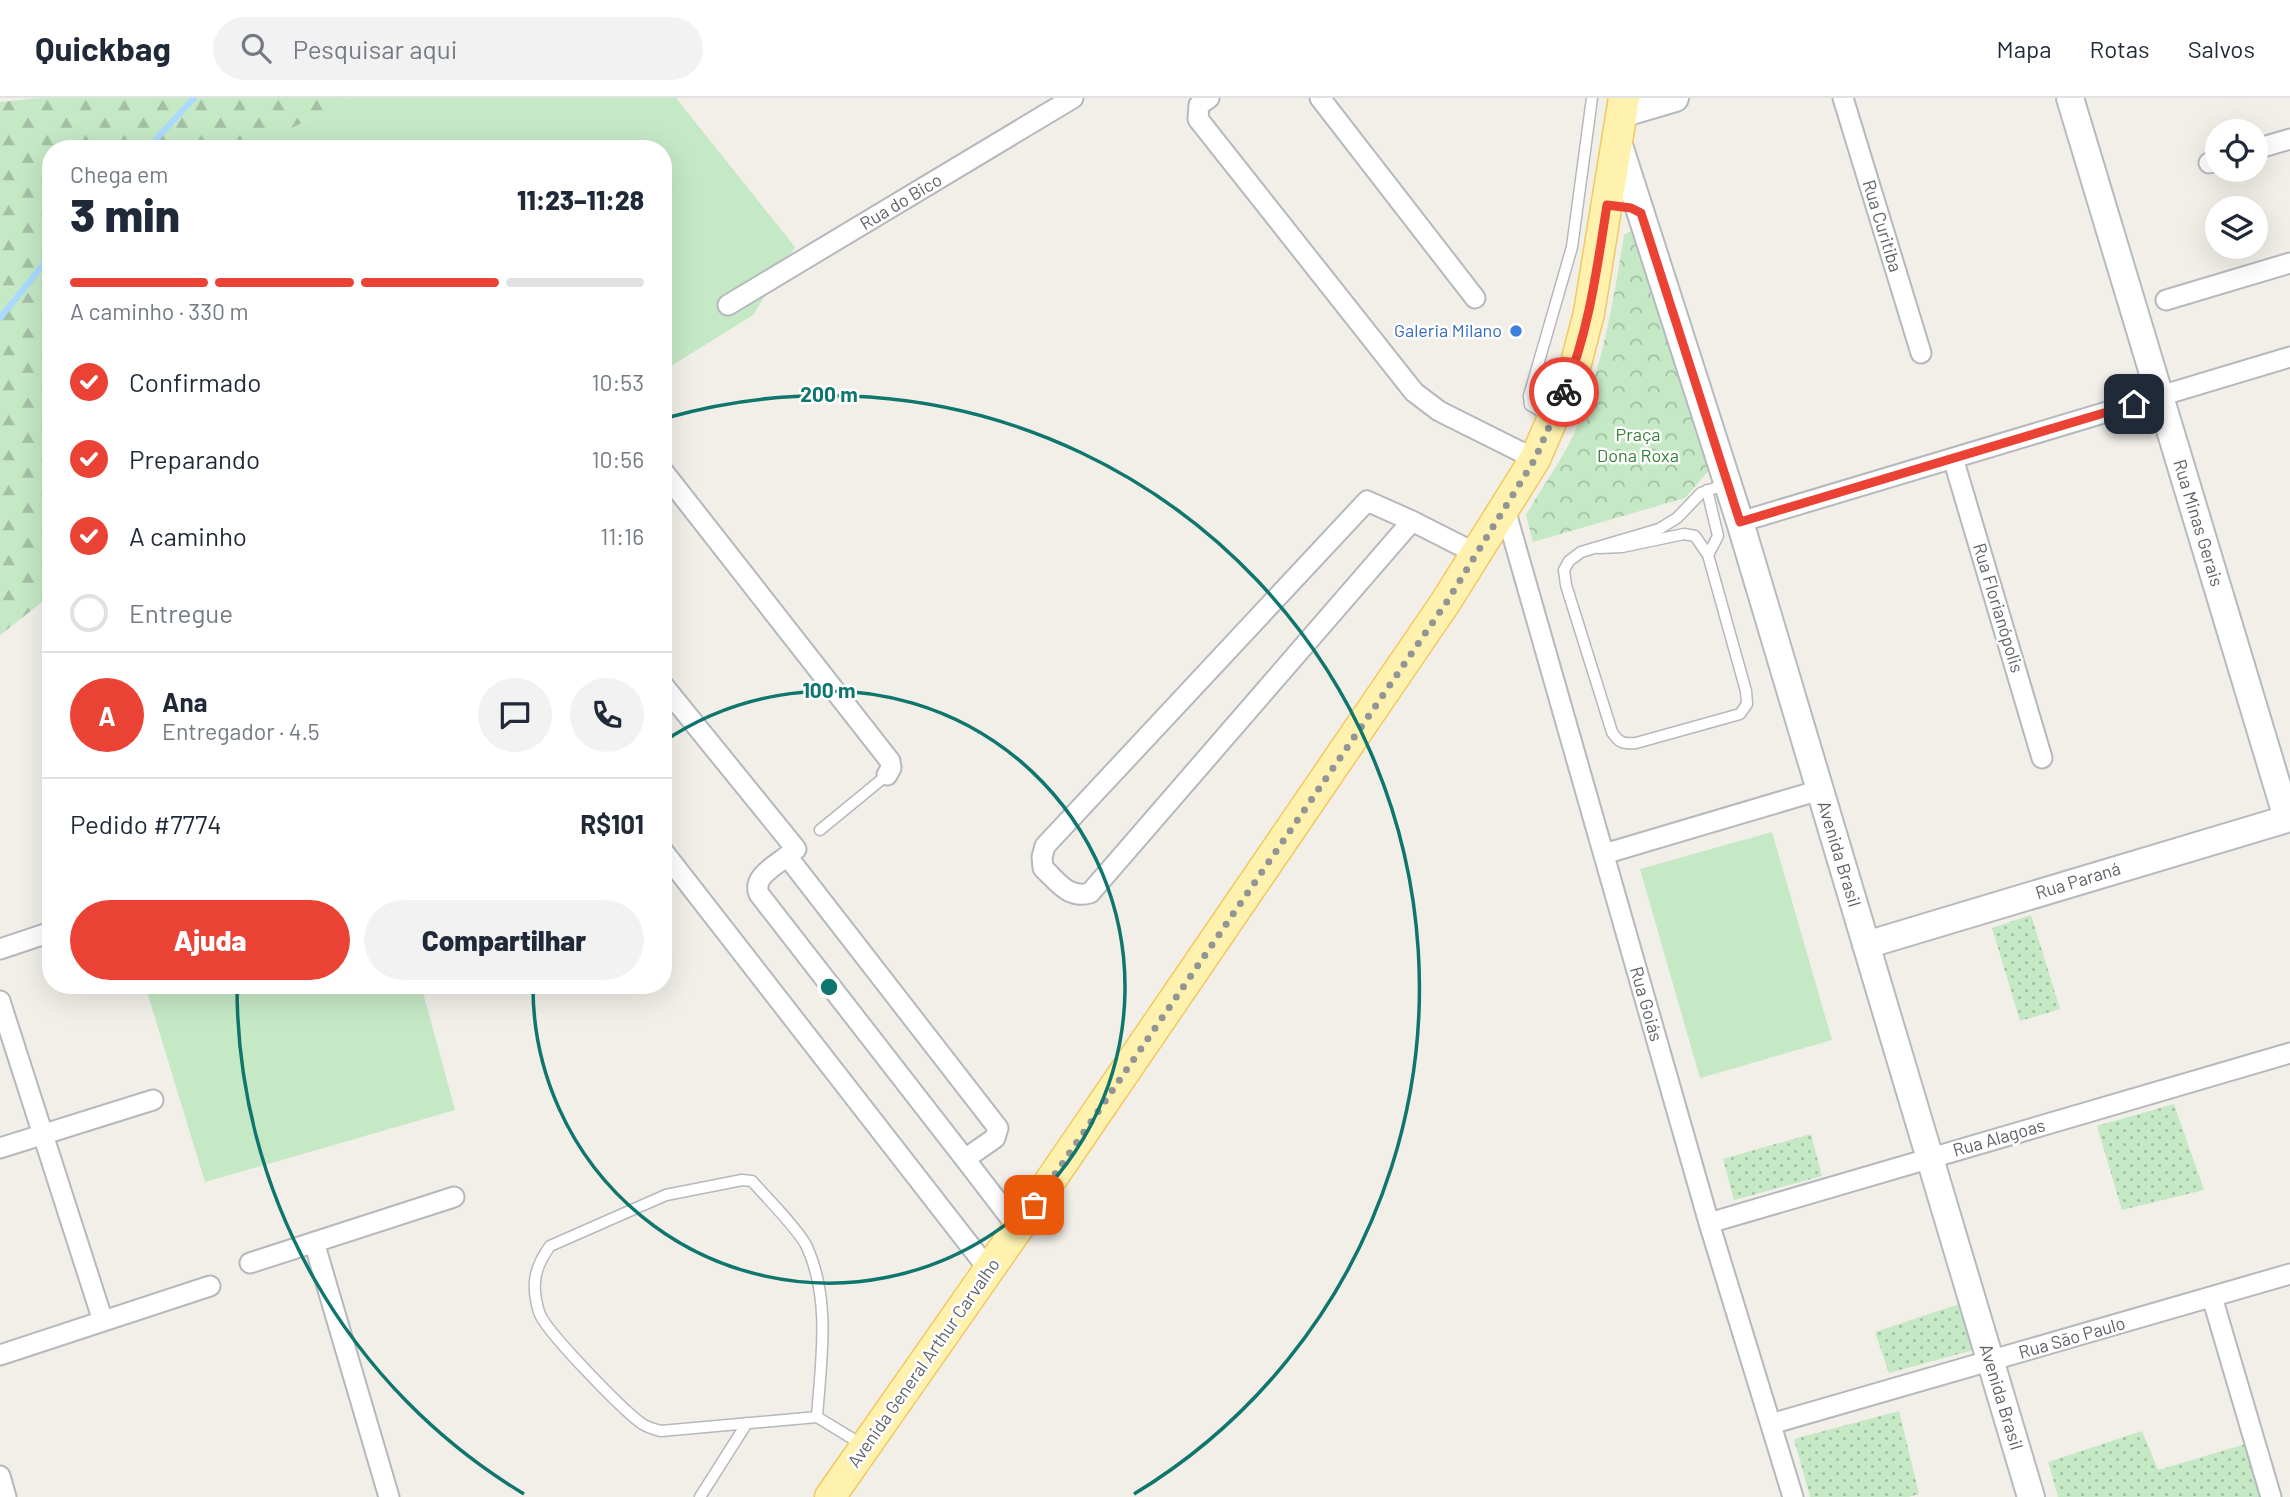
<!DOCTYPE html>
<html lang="pt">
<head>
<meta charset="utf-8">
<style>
	body { margin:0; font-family:Barlow,sans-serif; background:#f2f2f3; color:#1f2937; height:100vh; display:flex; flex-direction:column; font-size:26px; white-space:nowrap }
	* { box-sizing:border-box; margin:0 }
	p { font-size:23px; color:#747a83 }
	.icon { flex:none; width:38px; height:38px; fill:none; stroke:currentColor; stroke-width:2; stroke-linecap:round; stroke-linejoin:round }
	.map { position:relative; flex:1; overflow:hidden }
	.sheet { position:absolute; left:42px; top:42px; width:630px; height:854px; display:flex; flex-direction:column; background:#fff; border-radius:28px; box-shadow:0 7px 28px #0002 }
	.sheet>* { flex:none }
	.tools { position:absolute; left:2205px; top:21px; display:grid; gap:14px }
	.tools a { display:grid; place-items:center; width:63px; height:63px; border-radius:50%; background:#fff; box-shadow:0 7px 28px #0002; font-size:35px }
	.pin { position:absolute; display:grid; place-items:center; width:60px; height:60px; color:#fff; margin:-30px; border-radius:14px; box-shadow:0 4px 10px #0006 }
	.courier { position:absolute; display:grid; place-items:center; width:70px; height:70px; margin:-35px; border:5px solid #ea4335; border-radius:50%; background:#fff; color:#222; box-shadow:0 2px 9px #0007 }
	.overview em { font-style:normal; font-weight:800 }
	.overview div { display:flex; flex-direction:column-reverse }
	.overview { display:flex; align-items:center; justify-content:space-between; height:119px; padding:0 28px }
	h1 { font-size:46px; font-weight:800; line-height:52px }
	.bar { display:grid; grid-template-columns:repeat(4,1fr); gap:10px 7px; align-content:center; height:84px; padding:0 28px }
	.bar i { height:9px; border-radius:5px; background:#e0e1e3 }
	.bar .on { background:#ea4335 }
	.bar p { grid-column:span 4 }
	.line { display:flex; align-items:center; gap:18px; padding:0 28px; border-top:2px solid #e0e1e3 }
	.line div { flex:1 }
	.round { display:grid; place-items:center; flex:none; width:74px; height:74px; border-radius:37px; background:#f2f2f3 }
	ol { padding:0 28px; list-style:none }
	li { display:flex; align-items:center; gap:21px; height:77px }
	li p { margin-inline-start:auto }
	li .icon { padding:7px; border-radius:50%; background:#ea4335; color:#fff; stroke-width:4 }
	li:last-child { color:#747a83 }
	li i { width:38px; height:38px; border:4px solid #e0e1e3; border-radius:50% }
	.action { display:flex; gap:14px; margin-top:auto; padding:14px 28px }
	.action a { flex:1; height:80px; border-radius:42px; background:#ea4335; color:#fff; font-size:28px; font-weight:800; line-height:80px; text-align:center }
	.action a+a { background:#f2f2f3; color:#1f2937 }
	header { display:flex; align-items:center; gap:42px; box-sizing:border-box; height:98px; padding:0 35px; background:#fff; border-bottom:2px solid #e0e1e3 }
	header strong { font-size:33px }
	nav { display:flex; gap:38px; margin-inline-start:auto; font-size:24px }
	.search { width:490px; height:63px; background:#f2f2f3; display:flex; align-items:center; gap:18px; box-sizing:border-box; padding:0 24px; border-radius:38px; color:#747a83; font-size:26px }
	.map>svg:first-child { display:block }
	.grass { fill:url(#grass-dots) }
	.forest { fill:url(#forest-firs) }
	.park { fill:url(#park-crowns) }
	.pitch { fill:#c5e8c5 }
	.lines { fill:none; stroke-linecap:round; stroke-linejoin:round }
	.stream { stroke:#aadaff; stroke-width:6 }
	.lane-casing { stroke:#b5b8bc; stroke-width:13 }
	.street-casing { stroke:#b5b8bc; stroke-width:23 }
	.secondary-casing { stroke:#b6babf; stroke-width:30 }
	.primary-casing { stroke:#f2c960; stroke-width:33 }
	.lane { stroke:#fff; stroke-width:10 }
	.street { stroke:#fff; stroke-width:19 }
	.secondary { stroke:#fff; stroke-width:26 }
	.primary { stroke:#fff2af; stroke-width:30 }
	.done { stroke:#929495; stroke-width:7; stroke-dasharray:0 12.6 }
	.route { stroke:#ea4335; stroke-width:9 }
	.ring { fill:none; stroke:#0f766e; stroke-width:3.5 }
	.shop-dot { fill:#3f7fe0; stroke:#fff; stroke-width:2.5 }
	.labels { text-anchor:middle; stroke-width:5; stroke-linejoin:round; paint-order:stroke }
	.street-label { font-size:18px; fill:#5f6368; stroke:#fff }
	.shop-label { font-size:18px; fill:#366cbe; stroke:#fff; text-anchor:end }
	.park-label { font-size:18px; fill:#348238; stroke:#fff }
	.centre { fill:#0f766e; stroke:#fff; stroke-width:3.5 }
	.ring-label { font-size:21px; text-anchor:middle; font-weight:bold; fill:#0f766e; stroke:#fff; stroke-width:5; stroke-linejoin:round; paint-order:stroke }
</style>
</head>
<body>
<header>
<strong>Quickbag</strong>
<div class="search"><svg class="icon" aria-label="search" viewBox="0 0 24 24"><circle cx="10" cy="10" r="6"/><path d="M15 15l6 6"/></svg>Pesquisar aqui</div>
<nav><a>Mapa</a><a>Rotas</a><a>Salvos</a></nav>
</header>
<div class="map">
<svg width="2290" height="1399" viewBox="0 0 2290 1399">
	<defs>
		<pattern id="grass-dots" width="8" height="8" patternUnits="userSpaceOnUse" patternTransform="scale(1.75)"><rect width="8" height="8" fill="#c5e8c5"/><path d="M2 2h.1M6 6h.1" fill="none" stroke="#a3c0a4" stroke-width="1.8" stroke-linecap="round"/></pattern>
		<pattern id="forest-firs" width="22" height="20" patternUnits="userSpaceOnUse" patternTransform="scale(1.75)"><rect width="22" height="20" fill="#c5e8c5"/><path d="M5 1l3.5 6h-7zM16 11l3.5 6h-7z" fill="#a3c0a4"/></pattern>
		<pattern id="park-crowns" width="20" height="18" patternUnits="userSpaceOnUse" patternTransform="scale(1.75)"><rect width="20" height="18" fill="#c5e8c5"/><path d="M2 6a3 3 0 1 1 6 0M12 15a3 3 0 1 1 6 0" fill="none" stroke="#a3c0a4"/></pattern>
	</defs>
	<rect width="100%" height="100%" fill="#f1efe8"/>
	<!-- grass -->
	<path class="grass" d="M 2031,817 L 2060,911 L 2020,923 L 1992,830 Z
		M 2174,1006 L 2204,1092 L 2122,1112 L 2097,1028 Z
		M 1811,1036 L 1822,1078 L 1734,1102 L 1723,1061 Z
		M 1962,1205 L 1977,1251 L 1889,1275 L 1875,1234 Z
		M 1899,1313 L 1919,1396 L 1908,1399 L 1810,1399 L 1794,1341 Z
		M 2142,1333 L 2158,1372 L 2249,1345 L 2264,1399 L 2058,1399 L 2048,1364 Z"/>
	<!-- forest -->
	<path class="forest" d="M 41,0 L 350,0 L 252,51 L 51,51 L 51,497 L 0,537 L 0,4 Z"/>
	<!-- park -->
	<path class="park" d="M 1634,131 L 1712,369 L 1685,400 L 1533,444 L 1526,417 C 1541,391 1560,365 1573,338 C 1602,274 1613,206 1624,137 Z"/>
	<!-- pitch -->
	<path class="pitch" d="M 350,0 L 676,0 L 795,149 L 753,217 L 663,273 L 663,51 L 252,51 Z
		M 1772,734 L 1832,942 L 1700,980 L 1640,771 Z
		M 145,887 L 421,887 L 455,1012 L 205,1084 Z"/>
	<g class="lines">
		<!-- stream -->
		<path class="stream" d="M 147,51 L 194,0
			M 0,220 L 51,157"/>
		<defs>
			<path id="lane" d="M 1551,319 L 1530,307 L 1529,298 L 1572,149 L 1592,0
				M 1707,392 L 1718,438 L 1708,457
				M 1599,450 L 1622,449 L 1684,436 L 1695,438 L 1708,457 L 1746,593 L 1747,606 L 1740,616 L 1636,645 C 1623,646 1619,645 1612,634 L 1566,487 L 1564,472 L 1569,463 L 1581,454 L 1659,431 L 1677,420 L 1701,395 L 1726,386
				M 820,732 L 887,677
				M 817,1319 C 821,1262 831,1202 807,1149 C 800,1133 765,1098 752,1083 L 742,1082 L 666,1097 L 550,1148 C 534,1170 531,1187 539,1214 C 544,1232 623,1312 641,1325 C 648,1330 653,1331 661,1333 L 817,1319 L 863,1347
				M 700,1399 L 747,1325"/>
			<path id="street" d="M 1209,0 L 1199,7 L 1198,21 L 1414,294 L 1439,313 L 1535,361
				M 1320,0 L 1475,200
				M 1843,0 L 1921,255
				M 2256,51 L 2290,41
				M 2209,65 L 2217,62
				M 2166,202 L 2290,165
				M 728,207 L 1073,0
				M 1953,360 L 2042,660
				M 663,373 L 890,663 L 891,670 L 887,677
				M 1367,403 L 1412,423 L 1090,795 C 1068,801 1058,784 1043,770 L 1042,759 L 1045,748 Z
				M 1505,411 L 1709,1125 L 1793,1399
				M 1412,423 L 1477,456
				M 1740,424 L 2290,259
				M 663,587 L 796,751
				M 663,753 L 989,1172
				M 1604,756 L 1820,692
				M 0,851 L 51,834
				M 0,903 L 103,1223
				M 0,1050 L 153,1002
				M 965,1061 L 995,1040 L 998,1030 L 787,758 C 775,768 752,779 759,796 L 965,1061 L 1018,1130
				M 1709,1125 L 2290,955
				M 314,1144 L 389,1399
				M 250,1165 L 454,1099
				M 2212,1199 L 2271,1399
				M 0,1257 L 210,1188
				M 1771,1326 L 2290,1176
				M 0,1378 L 6,1399"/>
			<path id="secondary" d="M 2070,0 L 2287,720
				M 1621,16 L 1675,0
				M 1617,41 L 1740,424 L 2031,1399
				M 1866,847 L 2290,720"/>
			<path id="primary" d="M 830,1399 L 1018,1130 L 1445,505 L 1535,361 L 1575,269 L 1589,215 L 1624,0"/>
		</defs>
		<!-- lane casing -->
		<use href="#lane" class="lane-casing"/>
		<!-- street casing -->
		<use href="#street" class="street-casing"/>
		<!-- secondary casing -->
		<use href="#secondary" class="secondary-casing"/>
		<!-- primary casing -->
		<use href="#primary" class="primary-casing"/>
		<!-- lane -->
		<use href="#lane" class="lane"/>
		<!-- street -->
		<use href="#street" class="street"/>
		<!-- secondary -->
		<use href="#secondary" class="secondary"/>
		<!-- primary -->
		<use href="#primary" class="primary"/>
	</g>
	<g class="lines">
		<!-- done -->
		<path class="done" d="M 1034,1107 L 1446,505 L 1535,361 L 1564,294"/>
		<!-- route -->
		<path class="route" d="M 1564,294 C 1589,234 1597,170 1607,107 L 1631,110 L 1641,115 L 1740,424 L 2134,306"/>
	</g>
	<!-- distance rings -->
	<g class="ring">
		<path d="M663 644A296 296 0 1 1 533 889"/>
		<path d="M524 1396A592 592 0 0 1 237 889M666 320A592 592 0 0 1 1134 1396"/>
	</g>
	<!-- markers -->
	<circle class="shop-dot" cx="1516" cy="233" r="7"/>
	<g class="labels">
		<!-- street labels -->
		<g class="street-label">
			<text transform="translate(901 104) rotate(-31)" y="6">Rua do Bico</text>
			<text transform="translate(1882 128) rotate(73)" y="6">Rua Curitiba</text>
			<text transform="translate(2198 425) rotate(73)" y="6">Rua Minas Gerais</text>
			<text transform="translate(1998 510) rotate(73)" y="6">Rua Florianópolis</text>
			<text transform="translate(1839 756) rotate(73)" y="6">Avenida Brasil</text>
			<text transform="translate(2078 783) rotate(-17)" y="6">Rua Paraná</text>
			<text transform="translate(1646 906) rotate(74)" y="6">Rua Goiás</text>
			<text transform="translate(1999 1040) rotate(-16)" y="6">Rua Alagoas</text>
			<text transform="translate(2072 1240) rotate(-16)" y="6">Rua São Paulo</text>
			<text transform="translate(924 1265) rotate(-55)" y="6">Avenida General Arthur Carvalho</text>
			<text transform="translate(2001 1299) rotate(73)" y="6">Avenida Brasil</text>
		</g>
		<!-- shop labels -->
		<g class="shop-label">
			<text x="1502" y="239">Galeria Milano</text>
		</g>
		<!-- park labels -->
		<g class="park-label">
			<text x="1638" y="343">Praça<tspan x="1638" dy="21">Dona Roxa</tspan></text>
		</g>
	</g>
	<circle cx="829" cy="889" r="10" class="centre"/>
	<g class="ring-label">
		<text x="829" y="304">200 m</text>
		<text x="829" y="600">100 m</text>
	</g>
</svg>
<div class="tools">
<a><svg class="icon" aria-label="locate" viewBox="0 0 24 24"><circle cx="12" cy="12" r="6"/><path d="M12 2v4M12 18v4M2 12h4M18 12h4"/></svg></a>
<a><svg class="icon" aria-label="layers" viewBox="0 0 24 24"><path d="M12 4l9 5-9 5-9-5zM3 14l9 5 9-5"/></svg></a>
</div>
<div class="pin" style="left:1034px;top:1107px;background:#ea580c"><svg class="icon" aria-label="bag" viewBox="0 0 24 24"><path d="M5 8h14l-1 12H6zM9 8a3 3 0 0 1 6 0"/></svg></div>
<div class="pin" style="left:2134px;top:306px;background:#1f2937"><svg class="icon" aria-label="home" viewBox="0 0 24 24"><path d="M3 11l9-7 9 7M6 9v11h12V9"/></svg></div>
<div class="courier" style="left:1564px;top:294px"><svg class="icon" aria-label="bike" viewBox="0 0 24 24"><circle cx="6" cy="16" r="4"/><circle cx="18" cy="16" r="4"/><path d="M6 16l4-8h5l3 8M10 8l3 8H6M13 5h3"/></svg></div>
<section class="sheet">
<div class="overview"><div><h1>3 min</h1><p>Chega em</p></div><em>11:23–11:28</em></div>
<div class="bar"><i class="on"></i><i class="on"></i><i class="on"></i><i></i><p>A caminho · 330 m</p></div>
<ol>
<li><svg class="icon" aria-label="check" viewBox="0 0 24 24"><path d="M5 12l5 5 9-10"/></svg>Confirmado<p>10:53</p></li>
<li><svg class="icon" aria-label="check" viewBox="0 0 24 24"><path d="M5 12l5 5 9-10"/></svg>Preparando<p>10:56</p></li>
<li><svg class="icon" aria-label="check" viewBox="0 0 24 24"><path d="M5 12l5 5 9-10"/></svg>A caminho<p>11:16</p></li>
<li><i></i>Entregue</li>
</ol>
<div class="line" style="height:126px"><b class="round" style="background:#ea4335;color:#fff">A</b><div><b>Ana</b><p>Entregador · 4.5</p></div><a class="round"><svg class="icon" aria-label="chat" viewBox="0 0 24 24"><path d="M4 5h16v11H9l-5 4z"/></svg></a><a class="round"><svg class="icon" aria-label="phone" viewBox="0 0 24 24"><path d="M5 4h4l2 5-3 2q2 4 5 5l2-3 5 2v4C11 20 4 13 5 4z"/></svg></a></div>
<div class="line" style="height:91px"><div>Pedido #7774</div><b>R$101</b></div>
<div class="action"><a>Ajuda</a><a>Compartilhar</a></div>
</section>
</div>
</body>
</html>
